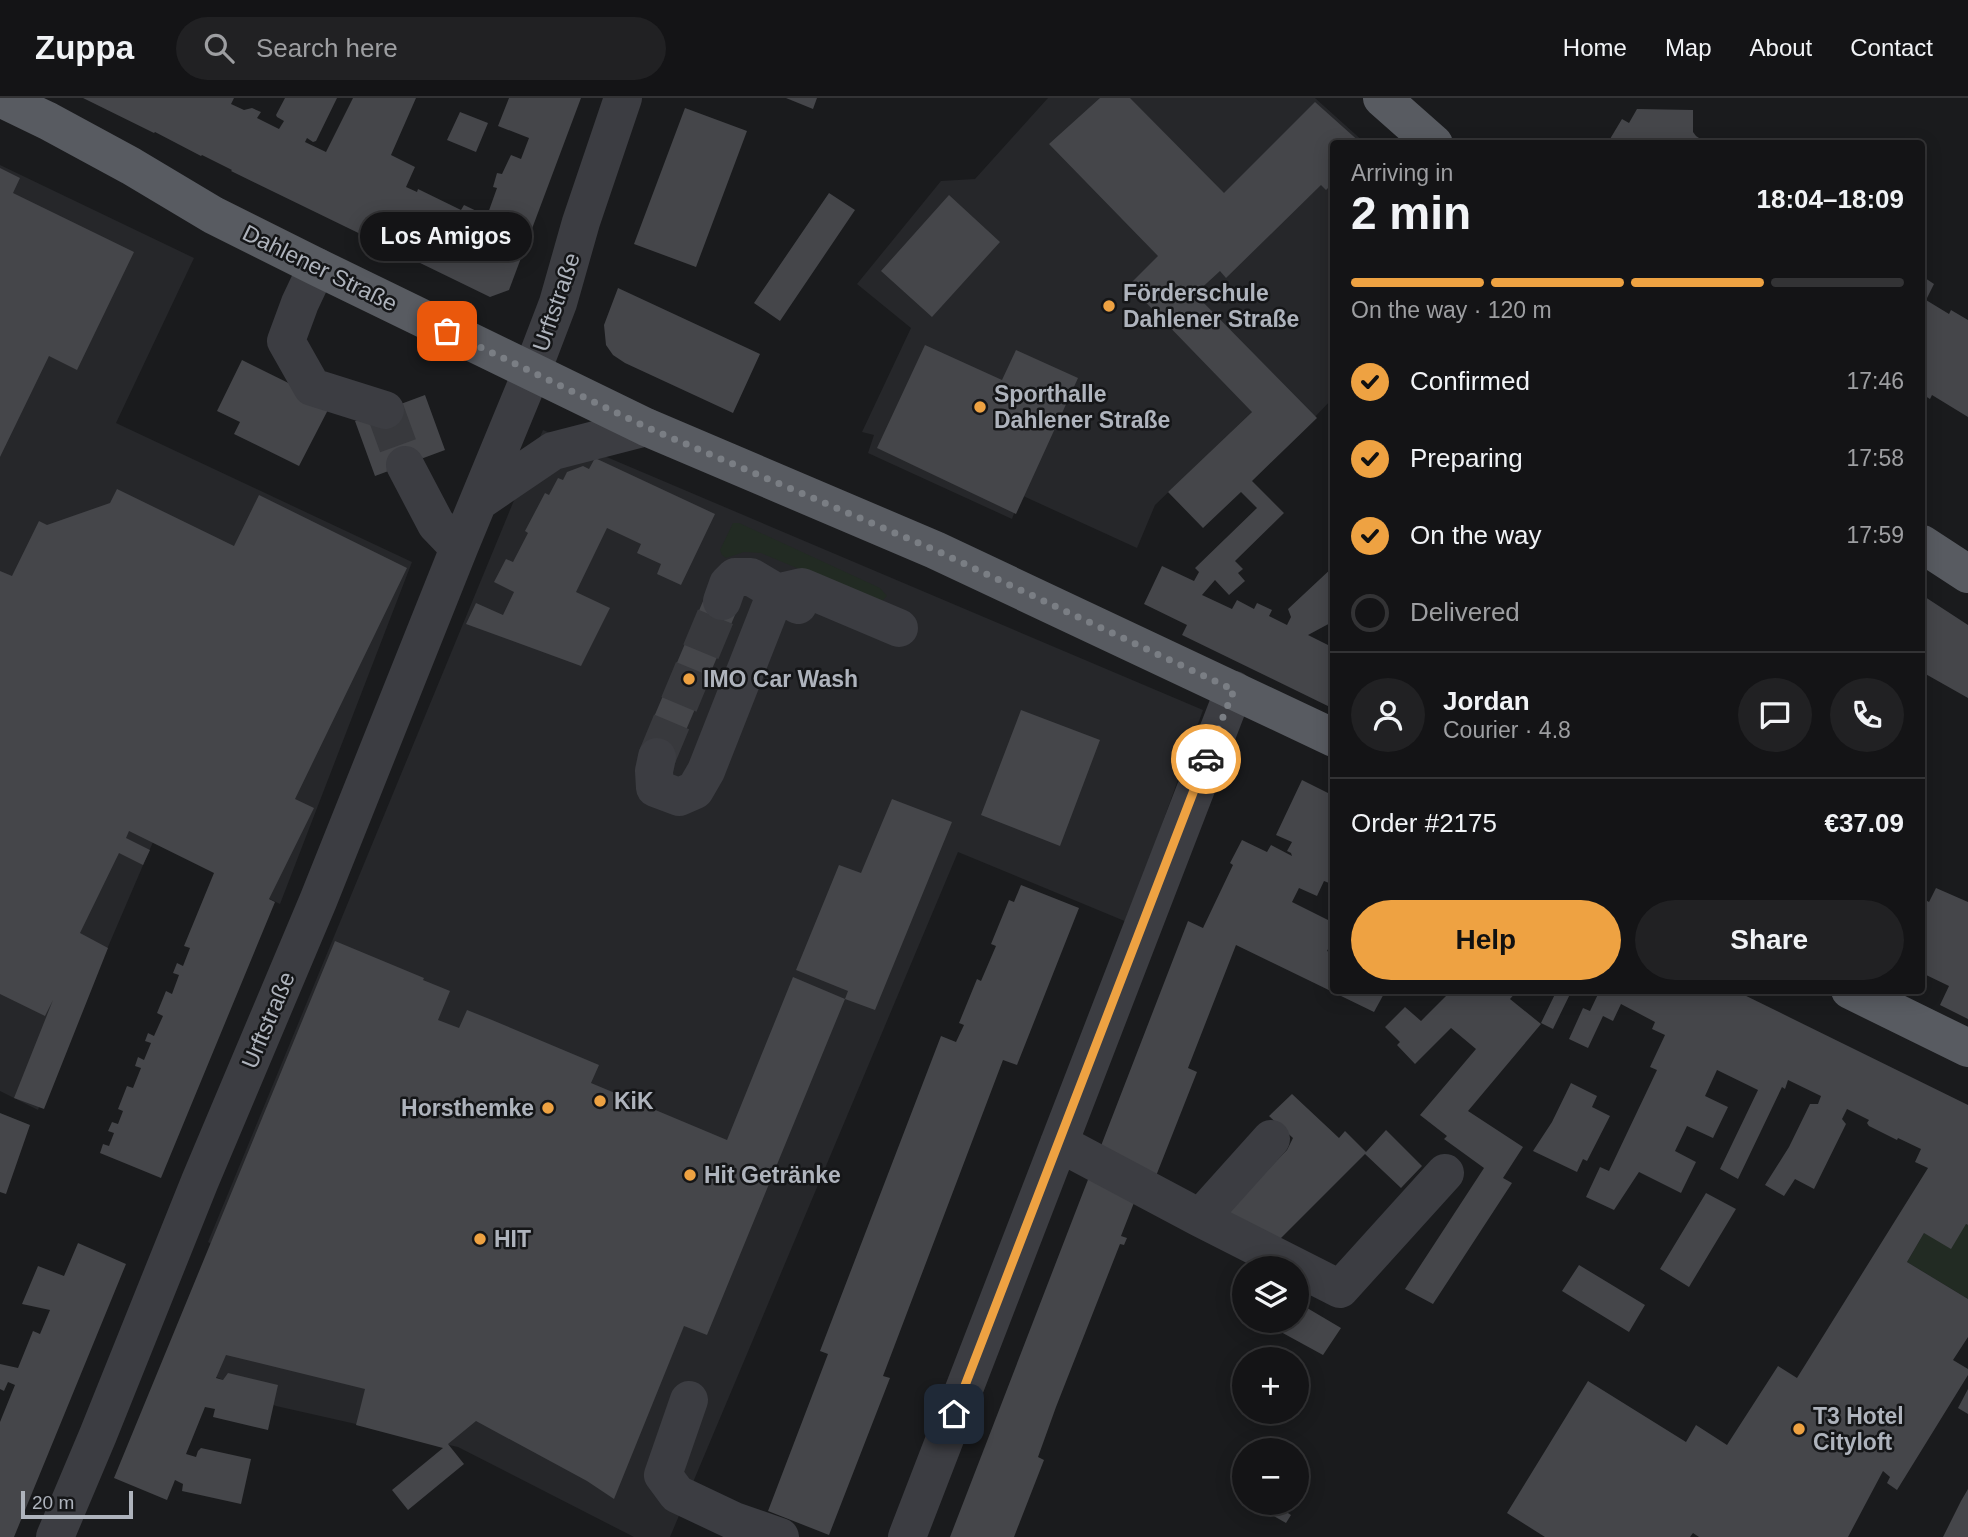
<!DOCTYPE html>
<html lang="en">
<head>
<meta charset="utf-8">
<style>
	body { margin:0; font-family:Helvetica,sans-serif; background:#212123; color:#f1f3f6; height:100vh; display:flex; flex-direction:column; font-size:26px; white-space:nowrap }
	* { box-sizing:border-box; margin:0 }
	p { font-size:23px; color:#9d9ea1 }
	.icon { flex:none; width:38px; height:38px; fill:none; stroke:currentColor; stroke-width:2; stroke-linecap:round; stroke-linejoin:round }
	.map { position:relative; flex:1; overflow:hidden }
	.sheet { position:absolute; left:1330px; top:42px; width:595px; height:854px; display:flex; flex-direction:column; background:#141416; border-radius:7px; box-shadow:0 4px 18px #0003,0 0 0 2px #333335 }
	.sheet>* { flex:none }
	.buttons { position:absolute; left:1232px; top:1158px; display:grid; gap:14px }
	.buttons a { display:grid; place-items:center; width:77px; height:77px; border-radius:50%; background:#141416; box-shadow:0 4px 18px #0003,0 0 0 2px #333335; font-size:35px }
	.scale { position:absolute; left:21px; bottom:18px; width:112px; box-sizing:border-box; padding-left:7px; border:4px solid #aeb3bc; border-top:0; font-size:19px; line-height:24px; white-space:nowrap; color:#aeb3bc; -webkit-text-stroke:5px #151618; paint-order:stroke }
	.pin { position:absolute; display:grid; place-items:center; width:60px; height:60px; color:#fff; margin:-30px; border-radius:14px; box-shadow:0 4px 10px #0006 }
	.courier { position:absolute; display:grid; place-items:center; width:70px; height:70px; margin:-35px; border:5px solid #eea242; border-radius:50%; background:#fff; color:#222; box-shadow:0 2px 9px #0007 }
	.bubble { position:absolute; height:49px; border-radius:24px; background:#141416; box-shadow:0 4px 18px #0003,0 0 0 2px #333335; font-size:23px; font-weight:700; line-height:49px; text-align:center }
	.summary em { font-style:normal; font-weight:700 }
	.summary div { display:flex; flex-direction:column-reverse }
	.summary { display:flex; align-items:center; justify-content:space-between; height:119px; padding:0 21px }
	h1 { font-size:46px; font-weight:700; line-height:52px }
	.bar { display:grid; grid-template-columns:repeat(4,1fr); gap:10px 7px; align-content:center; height:84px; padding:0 21px }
	.bar i { height:9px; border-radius:5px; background:#333335 }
	.bar .selected { background:#eea242 }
	.bar p { grid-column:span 4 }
	.line { display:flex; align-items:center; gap:18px; padding:0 21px; border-top:2px solid #333335 }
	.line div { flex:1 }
	.round { display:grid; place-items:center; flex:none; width:74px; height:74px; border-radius:37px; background:#212123 }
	ol { padding:0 21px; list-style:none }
	li { display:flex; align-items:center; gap:21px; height:77px }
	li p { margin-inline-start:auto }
	li .icon { padding:7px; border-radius:50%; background:#eea242; color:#111; stroke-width:4 }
	li:last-child { color:#9d9ea1 }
	li i { width:38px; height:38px; border:4px solid #333335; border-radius:50% }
	.primary-button { display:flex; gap:14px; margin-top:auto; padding:14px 21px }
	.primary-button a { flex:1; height:80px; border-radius:42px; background:#eea242; color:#111; font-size:28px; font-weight:700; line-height:80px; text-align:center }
	.primary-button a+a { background:#212123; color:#f1f3f6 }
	header { display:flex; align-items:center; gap:42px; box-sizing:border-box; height:98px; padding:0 35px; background:#141416; border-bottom:2px solid #333335 }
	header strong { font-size:33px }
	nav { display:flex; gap:38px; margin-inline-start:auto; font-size:24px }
	.search { width:490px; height:63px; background:#212123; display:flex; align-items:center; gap:18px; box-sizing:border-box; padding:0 24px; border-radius:38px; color:#9d9ea1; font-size:26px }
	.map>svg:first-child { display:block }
	.built { fill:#26272a }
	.green { fill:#222b23 }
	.building { fill:#45464a }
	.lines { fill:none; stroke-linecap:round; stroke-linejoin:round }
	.minor-tunnel { stroke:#38393d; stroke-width:38; stroke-dasharray:38 19; stroke-linecap:butt }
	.minor { stroke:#3c3d42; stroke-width:38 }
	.major { stroke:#585b61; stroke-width:38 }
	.done { stroke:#7a7e84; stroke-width:7; stroke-dasharray:0 12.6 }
	.route { stroke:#eea242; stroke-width:9 }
	.poi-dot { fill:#eea242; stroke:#151618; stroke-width:2.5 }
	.labels { text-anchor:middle; stroke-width:5; stroke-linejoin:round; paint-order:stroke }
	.street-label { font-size:23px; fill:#aeb3bc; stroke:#151618 }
	.poi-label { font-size:23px; font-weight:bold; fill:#aeb3bc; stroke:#151618; text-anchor:start }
</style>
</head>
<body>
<header>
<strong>Zuppa</strong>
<div class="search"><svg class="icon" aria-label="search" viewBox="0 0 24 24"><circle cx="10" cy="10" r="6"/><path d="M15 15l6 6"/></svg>Search here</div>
<nav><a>Home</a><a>Map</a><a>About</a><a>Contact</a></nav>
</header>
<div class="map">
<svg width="1968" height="1439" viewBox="0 0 1968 1439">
	<rect width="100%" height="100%" fill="#1a1b1d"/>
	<!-- built -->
	<path class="built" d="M 1048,0 L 1315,0 L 1365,45 L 1334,46 L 1333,300 L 1312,322 L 1279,288 L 1155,407 L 1137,450 L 1021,397 L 1012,421 L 868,355 L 874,337 L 862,334 L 911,230 L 857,186 L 941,83 L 975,81 Z
		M 0,67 L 194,160 L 116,325 L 412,464 L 280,806 L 153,744 L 38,1012 L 0,993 Z
		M 543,332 L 1203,612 L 1127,824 L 958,754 L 670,1439 L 634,1439 L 458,1349 L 276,1308 L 169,1256 L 213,1147 L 208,1144 Z"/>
	<!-- green -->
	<path class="green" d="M 733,425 L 739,425 L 880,490 L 887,498 L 880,505 L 876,503 L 761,455 L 744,454 L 726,460 L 722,457 L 720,452 Z
		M 1966,1126 L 1968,1127 L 1968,1201 L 1907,1164 L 1924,1135 Z"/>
	<!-- building -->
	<path class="building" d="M 83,0 L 234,0 L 231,6 L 244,12 L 252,10 L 261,14 L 257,20 L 279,31 L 284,23 L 277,19 L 276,17 L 285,0 L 337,0 L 316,43 L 313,44 L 307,40 L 305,44 L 326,54 L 353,0 L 416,0 L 391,57 L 415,69 L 406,89 L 417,94 L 418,91 L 461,112 L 464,107 L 487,118 L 497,90 L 493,89 L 497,75 L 502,76 L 511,57 L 521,61 L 529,40 L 498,28 L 509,0 L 581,0 L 509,192 L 490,199 L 231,73 L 232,72 L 202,57 L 201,58 L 155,34 L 154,35 Z
		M 786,0 L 817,0 L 813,11 Z
		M 1100,0 L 1130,0 L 1224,95 L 1315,4 L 1362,46 L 1334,46 L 1334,84 L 1326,92 L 1321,87 L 1226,180 L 1220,173 L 1195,196 L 1317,320 L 1252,383 L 1284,415 L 1235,463 L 1243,471 L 1238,475 L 1245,483 L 1229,497 L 1215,482 L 1202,497 L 1232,511 L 1237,502 L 1254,511 L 1257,505 L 1272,512 L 1269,518 L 1287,527 L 1291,519 L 1288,511 L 1334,468 L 1334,523 L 1308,537 L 1334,550 L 1334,611 L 1182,537 L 1187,527 L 1144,506 L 1162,468 L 1194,483 L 1199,474 L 1195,470 L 1257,410 L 1241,394 L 1203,430 L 1168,394 L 1252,314 L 1129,187 L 1158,158 L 1049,46 Z
		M 685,10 L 747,33 L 696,169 L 634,146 Z
		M 1637,11 L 1693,12 L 1693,34 L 1696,38 L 1708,46 L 1607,46 L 1622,21 L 1629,25 Z
		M 460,14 L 488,25 L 476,54 L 447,42 Z
		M 0,70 L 20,80 L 13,95 L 134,154 L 77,272 L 49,258 L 0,359 Z
		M 829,95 L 855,112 L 780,223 L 754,205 Z
		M 949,97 L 1000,144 L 932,219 L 881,173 Z
		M 1922,178 L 1934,186 L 1926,202 L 1949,216 L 1951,212 L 1968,222 L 1968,319 L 1932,297 L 1930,301 L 1922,296 Z
		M 618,190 L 760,256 L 733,315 L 625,265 L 613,257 L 606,247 L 604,227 Z
		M 925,247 L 1002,282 L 1016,252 L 1078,280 L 1016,416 L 877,350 Z
		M 242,262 L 331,306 L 299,368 L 234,336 L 240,324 L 217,313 Z
		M 425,297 L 445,352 L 375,378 L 355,323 Z
		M 595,360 L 715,416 L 681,487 L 657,476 L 661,466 L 637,455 L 641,446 L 607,430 L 576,494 L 610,510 L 581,568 L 466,526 L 476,505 L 503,517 L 514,494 L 494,484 L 506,461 L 513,464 L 528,435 L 525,433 L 545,395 L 549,397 L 558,380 L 563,382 L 567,374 L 583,368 L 589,371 Z
		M 117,391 L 234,448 L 259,397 L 407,470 L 295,701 L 314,710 L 269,801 L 275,804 L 161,1080 L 100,1055 L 103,1046 L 109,1048 L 114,1035 L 108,1033 L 112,1024 L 118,1026 L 123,1013 L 118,1011 L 127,988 L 133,990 L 141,970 L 135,968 L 138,959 L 144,962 L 151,945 L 145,943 L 148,935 L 154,938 L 163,918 L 157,915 L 166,893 L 172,896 L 179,877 L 173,875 L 177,865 L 183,868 L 190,850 L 184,848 L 214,775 L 129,733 L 126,740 L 150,752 L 143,767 L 119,755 L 80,835 L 108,850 L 44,1011 L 14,1000 L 53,902 L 45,918 L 0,896 L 0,473 L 12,478 L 39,423 L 47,427 L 110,405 Z
		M 706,496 L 738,510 L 672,665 L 640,652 Z
		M 1922,497 L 1968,527 L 1968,600 L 1922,574 Z
		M 1021,612 L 1100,642 L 1060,748 L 981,717 Z
		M 1302,682 L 1334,698 L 1334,787 L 1324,783 L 1317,798 L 1299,790 L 1292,804 L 1334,825 L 1334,840 L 1327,853 L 1334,856 L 1334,892 L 1386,892 L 1374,914 L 1236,847 L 1188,970 L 1197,974 L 1156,1078 L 1099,1053 L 1188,823 L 1203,830 L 1233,767 L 1230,765 L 1242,742 L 1267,754 L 1271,747 L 1292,758 L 1291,755 L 1287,753 L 1292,744 L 1276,737 Z
		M 892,701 L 952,724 L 875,912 L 845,901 L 848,893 L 796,872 L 839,767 L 861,775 Z
		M 1021,787 L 1079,810 L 1017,967 L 1003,962 L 883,1278 L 890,1280 L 829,1437 L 768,1413 L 828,1256 L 820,1253 L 941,938 L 956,944 L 964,927 L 959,925 L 977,881 L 981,883 L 996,848 L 991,846 L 1009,802 L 1014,804 Z
		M 1936,790 L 1968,804 L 1968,921 L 1940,907 L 1949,888 L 1922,875 L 1922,800 L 1929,804 Z
		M 335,843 L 424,880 L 423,882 L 450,893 L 438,922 L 459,930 L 467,912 L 492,922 L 599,967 L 591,985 L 727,1042 L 793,879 L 845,901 L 707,1237 L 684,1228 L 614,1401 L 587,1383 L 476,1323 L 448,1346 L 464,1366 L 408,1412 L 392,1392 L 443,1350 L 356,1327 L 365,1291 L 226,1257 L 216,1280 L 223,1282 L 228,1275 L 278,1287 L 268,1332 L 213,1319 L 215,1311 L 205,1309 L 186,1356 L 196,1359 L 198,1353 L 201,1350 L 251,1361 L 241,1406 L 182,1393 L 183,1386 L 175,1382 L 167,1402 L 114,1380 Z
		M 1452,892 L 1518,892 L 1510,901 L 1541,926 L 1468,1013 L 1523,1049 L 1503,1080 L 1512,1085 L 1433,1206 L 1405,1191 L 1484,1070 L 1444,1041 L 1447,1038 L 1420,1017 L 1476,951 L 1451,930 L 1415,966 L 1397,947 L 1400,944 L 1385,929 L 1405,909 L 1421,923 Z
		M 1557,892 L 1572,892 L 1553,931 L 1541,925 Z
		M 1596,892 L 1734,892 L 1968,1007 L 1968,1127 L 1966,1126 L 1951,1151 L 1924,1135 L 1907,1164 L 1968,1201 L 1968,1239 L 1953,1262 L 1968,1271 L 1968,1277 L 1897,1392 L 1887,1385 L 1890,1379 L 1883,1373 L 1848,1439 L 1699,1439 L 1693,1435 L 1690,1439 L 1545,1439 L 1507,1415 L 1588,1283 L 1686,1344 L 1696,1327 L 1727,1347 L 1778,1268 L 1797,1280 L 1928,1070 L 1915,1064 L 1921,1051 L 1898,1040 L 1897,1042 L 1869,1028 L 1867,1025 L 1869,1022 L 1847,1011 L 1842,1021 L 1846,1026 L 1814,1091 L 1795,1081 L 1784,1098 L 1765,1087 L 1789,1049 L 1810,1006 L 1818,1006 L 1821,998 L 1788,982 L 1785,991 L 1782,989 L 1738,1081 L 1720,1071 L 1758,992 L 1717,972 L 1705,998 L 1728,1009 L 1713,1040 L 1687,1028 L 1675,1053 L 1696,1064 L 1681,1095 L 1639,1074 L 1614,1112 L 1586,1099 L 1600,1069 L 1609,1073 L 1657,972 L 1650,969 L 1665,937 L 1652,931 L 1655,924 L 1621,906 L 1613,923 L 1603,918 L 1588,950 L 1569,941 L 1583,910 L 1590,913 L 1599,894 Z
		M 1571,985 L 1597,998 L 1592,1009 L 1610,1018 L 1587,1063 L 1583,1061 L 1577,1074 L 1533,1053 L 1552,1024 Z
		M 1292,996 L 1339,1040 L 1345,1033 L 1366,1054 L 1386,1032 L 1422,1068 L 1401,1090 L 1365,1056 L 1273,1148 L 1223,1118 L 1287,1052 L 1293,1040 L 1269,1018 Z
		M 0,1015 L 30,1027 L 6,1096 L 0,1094 Z
		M 1089,1079 L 1137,1097 L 1121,1138 L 1127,1140 L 1124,1147 L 1120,1146 L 1056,1309 L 1038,1359 L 1044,1362 L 1014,1439 L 950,1439 Z
		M 1706,1095 L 1736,1111 L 1689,1189 L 1660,1171 Z
		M 78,1145 L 126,1166 L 14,1439 L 0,1439 L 0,1324 L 15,1287 L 8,1284 L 4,1293 L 0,1291 L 0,1266 L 18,1270 L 33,1233 L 40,1236 L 50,1212 L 22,1206 L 38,1168 L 64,1178 Z
		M 1579,1167 L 1645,1207 L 1629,1234 L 1562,1193 Z
		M 1297,1204 L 1341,1230 L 1323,1257 L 1261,1223 L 1297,1223 Z
		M 1968,1291 L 1968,1316 L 1958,1310 Z
		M 1968,1391 L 1968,1439 L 1943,1439 L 1961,1403 Z
		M 1277,1408 L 1291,1417 L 1286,1425 L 1272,1417 Z"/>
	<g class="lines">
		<!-- minor-tunnel -->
		<path class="minor-tunnel" d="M 385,312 L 405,367
			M 657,659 L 722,503"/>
		<!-- minor -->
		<path class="minor" d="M 317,169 L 300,205 L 286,243 L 312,289 L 385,312
			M 405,367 L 436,426 L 459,450
			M 478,404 L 553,353 L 646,329
			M 722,503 L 728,486 L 735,479 L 751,479 L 798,507
			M 657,659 L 654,673 L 655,690 L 679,699 L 695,692 L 706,673 L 776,495 L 802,489 L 899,530
			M 1059,1045 L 1200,1120 L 1340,1191 L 1445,1075
			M 1200,1120 L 1271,1041
			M 689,1302 L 663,1377 L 677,1396 L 734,1423 L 780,1439
			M 55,1439 L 98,1337 L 200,1083 L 318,803 L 459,450 L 532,273 L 558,205 L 581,124 L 623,0
			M 907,1439 L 1234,592"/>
		<!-- major -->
		<path class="major" d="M 0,0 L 48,23 L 131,68 L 213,117 L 317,169 L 646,329 L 935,452 L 1334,640
			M 1382,0 L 1434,46
			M 1922,446 L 1968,476
			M 1850,892 L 1968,950"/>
	</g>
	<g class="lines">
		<!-- done -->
		<path class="done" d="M 447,233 L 646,329 L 935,452 L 1234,592 L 1206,661"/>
		<!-- route -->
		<path class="route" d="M 954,1316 L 1206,661"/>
	</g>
	<!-- markers -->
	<g class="poi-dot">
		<circle cx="1109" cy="208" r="7"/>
		<circle cx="980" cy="309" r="7"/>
		<circle cx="689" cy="581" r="7"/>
		<circle cx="600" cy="1003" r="7"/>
		<circle cx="548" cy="1010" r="7"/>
		<circle cx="690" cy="1077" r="7"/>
		<circle cx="480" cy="1141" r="7"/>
		<circle cx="1799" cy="1331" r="7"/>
	</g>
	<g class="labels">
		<!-- street labels -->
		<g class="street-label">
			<text transform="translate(320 170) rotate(26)" y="8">Dahlener Straße</text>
			<text transform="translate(556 204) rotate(-71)" y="8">Urftstraße</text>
			<text transform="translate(268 922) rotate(-67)" y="8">Urftstraße</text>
		</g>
		<!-- poi labels -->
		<g class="poi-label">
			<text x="1123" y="203">Förderschule<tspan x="1123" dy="26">Dahlener Straße</tspan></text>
			<text x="994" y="304">Sporthalle<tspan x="994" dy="26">Dahlener Straße</tspan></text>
			<text x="703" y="589">IMO Car Wash</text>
			<text x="614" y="1011">KiK</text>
			<text x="534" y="1018" text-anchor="end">Horsthemke</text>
			<text x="704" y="1085">Hit Getränke</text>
			<text x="494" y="1149">HIT</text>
			<text x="1813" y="1326">T3 Hotel<tspan x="1813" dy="26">Cityloft</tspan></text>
		</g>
	</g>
</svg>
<div class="buttons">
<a><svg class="icon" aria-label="layers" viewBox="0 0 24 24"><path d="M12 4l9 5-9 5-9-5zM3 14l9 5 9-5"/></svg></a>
<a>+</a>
<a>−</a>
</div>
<div class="scale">20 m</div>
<div class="pin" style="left:447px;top:233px;background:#ea580c"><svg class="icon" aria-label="bag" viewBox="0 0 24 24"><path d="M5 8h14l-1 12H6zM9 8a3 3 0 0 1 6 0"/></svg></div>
<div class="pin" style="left:954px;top:1316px;background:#1f2937"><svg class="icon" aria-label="home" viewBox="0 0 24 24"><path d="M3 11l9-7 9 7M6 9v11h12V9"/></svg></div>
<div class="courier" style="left:1206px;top:661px"><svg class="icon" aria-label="car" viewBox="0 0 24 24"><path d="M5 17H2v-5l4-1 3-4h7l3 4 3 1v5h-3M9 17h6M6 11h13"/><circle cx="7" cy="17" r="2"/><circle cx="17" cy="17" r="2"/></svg></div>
<div class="bubble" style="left:360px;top:114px;width:172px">Los Amigos</div>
<section class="sheet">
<div class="summary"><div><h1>2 min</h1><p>Arriving in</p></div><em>18:04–18:09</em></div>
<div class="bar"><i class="selected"></i><i class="selected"></i><i class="selected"></i><i></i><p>On the way · 120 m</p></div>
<ol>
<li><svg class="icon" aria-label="check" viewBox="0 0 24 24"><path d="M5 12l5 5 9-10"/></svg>Confirmed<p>17:46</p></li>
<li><svg class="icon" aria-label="check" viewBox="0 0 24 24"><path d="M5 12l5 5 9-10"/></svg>Preparing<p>17:58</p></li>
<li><svg class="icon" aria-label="check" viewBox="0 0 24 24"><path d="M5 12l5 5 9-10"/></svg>On the way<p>17:59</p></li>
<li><i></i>Delivered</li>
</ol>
<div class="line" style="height:126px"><a class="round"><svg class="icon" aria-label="person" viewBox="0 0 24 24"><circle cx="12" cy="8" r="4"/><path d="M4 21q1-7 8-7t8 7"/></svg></a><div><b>Jordan</b><p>Courier · 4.8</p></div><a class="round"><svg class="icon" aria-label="chat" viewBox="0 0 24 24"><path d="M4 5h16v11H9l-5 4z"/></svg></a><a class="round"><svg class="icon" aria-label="phone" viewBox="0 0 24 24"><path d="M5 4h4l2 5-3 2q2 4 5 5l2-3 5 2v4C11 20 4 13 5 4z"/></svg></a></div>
<div class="line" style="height:91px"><div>Order #2175</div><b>€37.09</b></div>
<div class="primary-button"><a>Help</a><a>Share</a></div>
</section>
</div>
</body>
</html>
